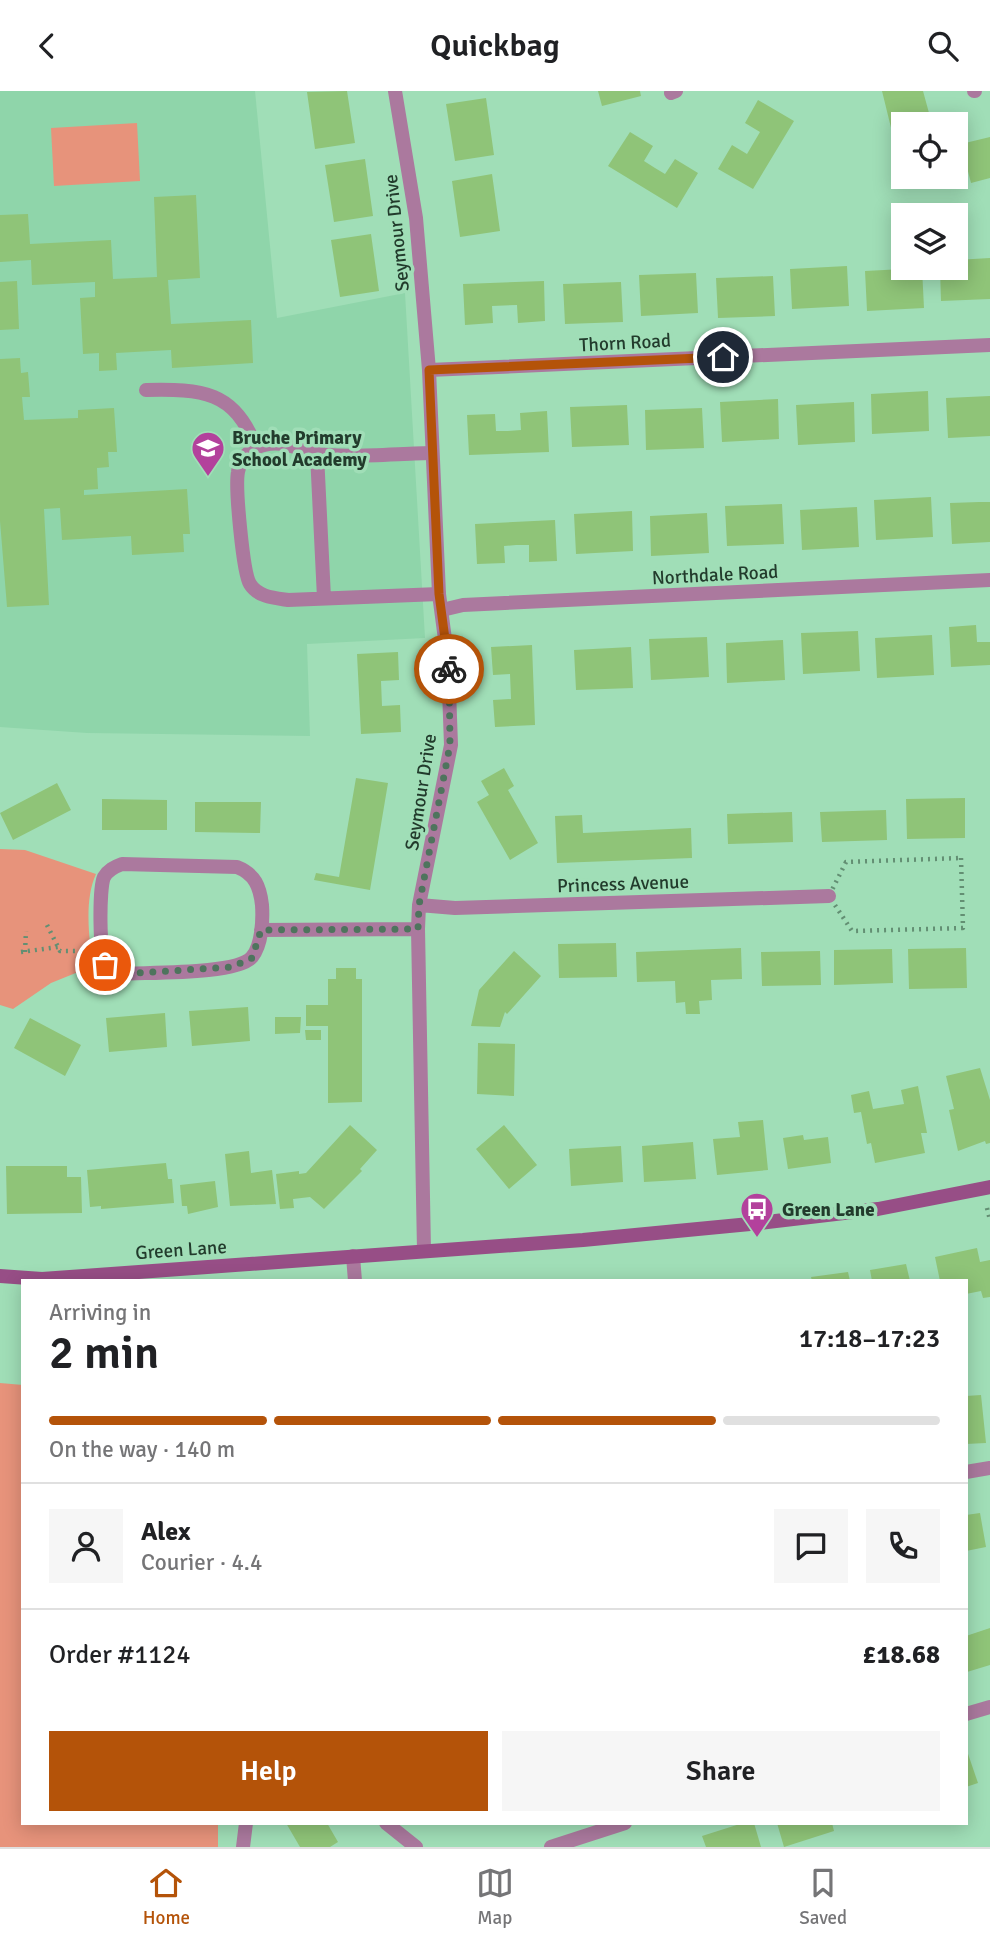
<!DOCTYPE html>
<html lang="en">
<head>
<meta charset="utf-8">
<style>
	body { margin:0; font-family:Signika,sans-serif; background:#f6f6f6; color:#202124; height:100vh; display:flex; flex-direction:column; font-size:26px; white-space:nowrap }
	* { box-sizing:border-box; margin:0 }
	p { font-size:23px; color:#757577 }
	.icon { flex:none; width:38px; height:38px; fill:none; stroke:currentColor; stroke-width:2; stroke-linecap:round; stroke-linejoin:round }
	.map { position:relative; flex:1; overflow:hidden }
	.panel { position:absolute; left:21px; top:1188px; width:947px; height:546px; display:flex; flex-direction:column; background:#fff; border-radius:0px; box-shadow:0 4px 18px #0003 }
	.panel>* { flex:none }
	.tools { position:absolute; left:891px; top:21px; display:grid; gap:14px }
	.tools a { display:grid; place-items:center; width:77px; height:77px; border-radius:0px; background:#fff; box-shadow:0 4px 18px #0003; font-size:35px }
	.pin { position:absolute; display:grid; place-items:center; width:60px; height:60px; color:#fff; margin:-30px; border:4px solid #fff; border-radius:50%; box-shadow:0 2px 7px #0007 }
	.courier { position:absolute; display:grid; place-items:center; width:70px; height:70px; margin:-35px; border:5px solid #b45309; border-radius:50%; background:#fff; color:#222; box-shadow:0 2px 9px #0007 }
	.head em { font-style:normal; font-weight:600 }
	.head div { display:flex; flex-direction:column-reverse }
	.head { display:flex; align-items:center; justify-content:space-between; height:119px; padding:0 28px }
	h1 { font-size:46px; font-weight:600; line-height:52px }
	.bar { display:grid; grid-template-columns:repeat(4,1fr); gap:10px 7px; align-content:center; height:84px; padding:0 28px }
	.bar i { height:9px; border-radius:5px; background:#e0e0e0 }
	.bar .selected { background:#b45309 }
	.bar p { grid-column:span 4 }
	.line { display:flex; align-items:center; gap:18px; padding:0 28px; border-top:2px solid #e0e0e0 }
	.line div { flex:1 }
	.round { display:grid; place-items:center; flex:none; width:74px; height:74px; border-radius:0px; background:#f6f6f6 }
	.cta { display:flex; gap:14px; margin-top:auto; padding:14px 28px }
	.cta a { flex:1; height:80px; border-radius:0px; background:#b45309; color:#fff; font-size:28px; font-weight:600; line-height:80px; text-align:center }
	.cta a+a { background:#f6f6f6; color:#202124 }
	header { display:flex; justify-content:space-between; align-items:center; height:91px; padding:0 28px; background:#fff; font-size:32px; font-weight:600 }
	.tab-bar { display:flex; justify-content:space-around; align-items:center; height:98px; border-top:2px solid #e0e0e0; background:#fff; font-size:19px; color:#757577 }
	.tab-bar a { display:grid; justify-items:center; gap:4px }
	.tab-bar .selected { color:#b45309 }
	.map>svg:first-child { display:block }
	.built { fill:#8fd5aa }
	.green { fill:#e7937b }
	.building { fill:#8fc478 }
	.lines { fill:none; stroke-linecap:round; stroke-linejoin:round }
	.path { stroke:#638f73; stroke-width:4.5; stroke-dasharray:2 5; stroke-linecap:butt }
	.lane { stroke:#ab799e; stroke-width:14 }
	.street { stroke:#ab799e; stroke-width:14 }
	.secondary { stroke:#974e86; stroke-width:14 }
	.done { stroke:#4e745d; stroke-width:7; stroke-dasharray:0 12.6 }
	.route { stroke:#b45309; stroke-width:9 }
	.labels { text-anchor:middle; stroke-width:7; stroke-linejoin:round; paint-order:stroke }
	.street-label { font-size:19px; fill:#223b2c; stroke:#a0deb7 }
	.poi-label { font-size:19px; font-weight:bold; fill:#223b2c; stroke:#a0deb7; text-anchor:start }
</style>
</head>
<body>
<header><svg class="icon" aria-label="back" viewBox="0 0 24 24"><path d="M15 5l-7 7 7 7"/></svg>Quickbag<svg class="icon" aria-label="search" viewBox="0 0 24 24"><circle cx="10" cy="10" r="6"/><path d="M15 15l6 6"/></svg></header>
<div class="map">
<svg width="990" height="1756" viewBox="0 0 990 1756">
	<rect width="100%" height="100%" fill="#a0deb7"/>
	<!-- built -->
	<path class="built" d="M 0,0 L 255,0 L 277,227 L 405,202 L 425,547 L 307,553 L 310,645 L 87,642 L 0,636 Z"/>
	<!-- green -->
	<path class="green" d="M 137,32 L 140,90 L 54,95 L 51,37 Z
		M 0,758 L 25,759 L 96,783 C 84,809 89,848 93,875 L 51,892 L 13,918 L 0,914 Z
		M 0,1292 L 23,1294 L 23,1732 L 218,1733 L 218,1756 L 0,1756 Z"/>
	<!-- building -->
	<path class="building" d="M 347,0 L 355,52 L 315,58 L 307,1 Z
		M 598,0 L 640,0 L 641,5 L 602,15 Z
		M 882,0 L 923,0 L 932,33 L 903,33 L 903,51 L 895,53 Z
		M 486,7 L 494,64 L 455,70 L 446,13 Z
		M 758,9 L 794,30 L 753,98 L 718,78 L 732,54 L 747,63 L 760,41 L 745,32 Z
		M 630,41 L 653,55 L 644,70 L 655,77 L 665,83 L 675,68 L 698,82 L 677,117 L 608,75 Z
		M 990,46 L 990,87 L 971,92 L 961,53 Z
		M 365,68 L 373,125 L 334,131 L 325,74 Z
		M 492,83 L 500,140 L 460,146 L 452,90 Z
		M 196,104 L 200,187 L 168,189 L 171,233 L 251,229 L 253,272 L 172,277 L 171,259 L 116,262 L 117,279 L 99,280 L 99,262 L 83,263 L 80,207 L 95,206 L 95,191 L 32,194 L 31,169 L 0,171 L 0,124 L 28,123 L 30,153 L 111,149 L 113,188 L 157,186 L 154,106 Z
		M 371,143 L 379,200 L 340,206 L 331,149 Z
		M 990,167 L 990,208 L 941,210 L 940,177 L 956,177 L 956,169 Z
		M 847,175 L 849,215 L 792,218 L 790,178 Z
		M 922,177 L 924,217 L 867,220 L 865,180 Z
		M 696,182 L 698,222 L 641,225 L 639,184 Z
		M 773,185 L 775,225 L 718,227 L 716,187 Z
		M 17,190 L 19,238 L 0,239 L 0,191 Z
		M 544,190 L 545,230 L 518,232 L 517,214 L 492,215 L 493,232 L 465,234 L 463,193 Z
		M 621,191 L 623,231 L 565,233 L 563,193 Z
		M 20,267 L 21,282 L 28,281 L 30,306 L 22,306 L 24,329 L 78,327 L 78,319 L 114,317 L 117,361 L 108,361 L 109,376 L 97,377 L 98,398 L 84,399 L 84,404 L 187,398 L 190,443 L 183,443 L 184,461 L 132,464 L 131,445 L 62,449 L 60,417 L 44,418 L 49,514 L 7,516 L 0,430 L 0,268 Z
		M 928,300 L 929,340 L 872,343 L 871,303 Z
		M 990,305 L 990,345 L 948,347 L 946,307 Z
		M 778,308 L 779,348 L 722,351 L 720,311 Z
		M 854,311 L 855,351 L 798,354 L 796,314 Z
		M 627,314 L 629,354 L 572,356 L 570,316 Z
		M 702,317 L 704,357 L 646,359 L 645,319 Z
		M 547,320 L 549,361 L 469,364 L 467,324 L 495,323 L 496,340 L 508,340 L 521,339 L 520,322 Z
		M 931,406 L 933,446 L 876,449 L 874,409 Z
		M 979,411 L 990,411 L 990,451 L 952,453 L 950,412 Z
		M 782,413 L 784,453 L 727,455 L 725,415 Z
		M 857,416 L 859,456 L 802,459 L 800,419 Z
		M 632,420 L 633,460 L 576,463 L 574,423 Z
		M 707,422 L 709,462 L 651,465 L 650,425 Z
		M 555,429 L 557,470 L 529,471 L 529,454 L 516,454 L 504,455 L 505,472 L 477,473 L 475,433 Z
		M 976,534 L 977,551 L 990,551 L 990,574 L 951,576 L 949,536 Z
		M 858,540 L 860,580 L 803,583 L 801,542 Z
		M 932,544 L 934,584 L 877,587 L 875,547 Z
		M 707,546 L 709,586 L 651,589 L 649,548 Z
		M 783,549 L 785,589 L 727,592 L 726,552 Z
		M 532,554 L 535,634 L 495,636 L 493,609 L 511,608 L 510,583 L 493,584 L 491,556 Z
		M 631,556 L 633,597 L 576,599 L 574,559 Z
		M 398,561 L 399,589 L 381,590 L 382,615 L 400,614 L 401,641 L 361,643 L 357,563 Z
		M 504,677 L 514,695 L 508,699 L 538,752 L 510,769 L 477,711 L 489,704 L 481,690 Z
		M 356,687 L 388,692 L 370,799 L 314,789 L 316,782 L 339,786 Z
		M 57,692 L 71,719 L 13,749 L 0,722 Z
		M 965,707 L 965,747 L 907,748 L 906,708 Z
		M 102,708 L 167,709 L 167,739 L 102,739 Z
		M 195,711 L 261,711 L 260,742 L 195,741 Z
		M 886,719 L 887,749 L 822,751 L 820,721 Z
		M 792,721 L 793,751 L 728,753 L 727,723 Z
		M 582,724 L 583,742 L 691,737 L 692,767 L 557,772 L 555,725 Z
		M 616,852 L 617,886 L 559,887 L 558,853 Z
		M 741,857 L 742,888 L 711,889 L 712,909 L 699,910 L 700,923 L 686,923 L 685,911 L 676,912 L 675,890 L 637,891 L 636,861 Z
		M 966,857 L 967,897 L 909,898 L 908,858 Z
		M 892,858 L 893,892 L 834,894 L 834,859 Z
		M 514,860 L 541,885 L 507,923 L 505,921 L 500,936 L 471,935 L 479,899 Z
		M 820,860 L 821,894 L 762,895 L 761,861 Z
		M 336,877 L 356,877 L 356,888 L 362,888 L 362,1011 L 328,1012 L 328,935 L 306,935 L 306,914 L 328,914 L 328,888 L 336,888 Z
		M 248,916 L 250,950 L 192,955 L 189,920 Z
		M 165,922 L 167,956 L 109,961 L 106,927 Z
		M 275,926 L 301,926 L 300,942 L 275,943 Z
		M 30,927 L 81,954 L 65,985 L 14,957 Z
		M 305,939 L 321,939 L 321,949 L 306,949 Z
		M 478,952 L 515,953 L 514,1005 L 477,1003 Z
		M 980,977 L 990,1009 L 990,1052 L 986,1053 L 985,1050 L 958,1060 L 949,1019 L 954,1018 L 946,985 Z
		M 918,995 L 927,1042 L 921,1042 L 925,1062 L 875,1072 L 871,1052 L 867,1053 L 861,1021 L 854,1022 L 851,1004 L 869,1000 L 873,1018 L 904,1013 L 901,999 Z
		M 763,1029 L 768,1079 L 717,1084 L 713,1048 L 740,1046 L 738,1031 Z
		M 350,1034 L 377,1059 L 360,1078 L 362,1080 L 324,1118 L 310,1106 L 293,1108 L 294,1117 L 280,1118 L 276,1083 L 299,1080 L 299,1083 L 306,1082 Z
		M 504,1034 L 537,1074 L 509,1098 L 476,1058 Z
		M 803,1044 L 804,1049 L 828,1046 L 831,1072 L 788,1078 L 783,1047 Z
		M 693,1051 L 696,1088 L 644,1091 L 642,1055 Z
		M 621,1055 L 623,1091 L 571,1095 L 569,1058 Z
		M 249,1060 L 251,1082 L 272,1079 L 276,1113 L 230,1115 L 225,1063 Z
		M 166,1072 L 168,1088 L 172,1088 L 174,1112 L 101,1118 L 101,1115 L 90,1116 L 87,1079 Z
		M 6,1075 L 67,1075 L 67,1086 L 81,1086 L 82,1122 L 7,1123 Z
		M 215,1090 L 218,1116 L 188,1123 L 187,1115 L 182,1115 L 180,1094 Z
		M 977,1157 L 980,1171 L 990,1169 L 990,1206 L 983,1207 L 981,1200 L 966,1203 L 966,1190 L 940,1190 L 935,1166 Z
		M 906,1173 L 910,1190 L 872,1190 L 870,1179 Z
		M 848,1181 L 850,1190 L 812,1190 L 811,1186 Z
		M 981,1304 L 986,1352 L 966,1353 L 966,1305 Z
		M 980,1422 L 986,1456 L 966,1460 L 966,1424 Z
		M 990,1537 L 990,1574 L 967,1581 L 966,1545 Z
		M 966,1657 L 978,1692 L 966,1696 Z
		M 286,1732 L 327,1732 L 338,1751 L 330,1756 L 300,1756 Z
		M 743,1732 L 754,1732 L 761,1756 L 706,1756 L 702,1745 Z
		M 777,1732 L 832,1732 L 834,1740 L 784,1756 Z"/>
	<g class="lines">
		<!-- path -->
		<path class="path" d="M 961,767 L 963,837 L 852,840 L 829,805 L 846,771 Z
			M 47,834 L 60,860 L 83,860
			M 21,861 L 58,856
			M 25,861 L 26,840
			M 987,1117 L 990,1129"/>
		<!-- lane -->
		<path class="lane" d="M 146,299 C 201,298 235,299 256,357
			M 432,362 C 403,362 338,368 314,362 C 294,356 276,347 256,357 C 247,361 239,371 238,381 C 235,396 243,482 250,493 C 258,506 274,507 288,509 L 439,503
			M 317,363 L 324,507
			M 243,1756 L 246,1732"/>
		<!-- street -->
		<path class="street" d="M 395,0 L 416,127 L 429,279 L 439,503 L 448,571 L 451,654 L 419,814 L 418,838 L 424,1159
			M 974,0 L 975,0
			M 671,2 L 676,0
			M 429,279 L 990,254
			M 442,519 L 463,514 L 990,489
			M 122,773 L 237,776 C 255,783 260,796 262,814 C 263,829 262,854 252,866 C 237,884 146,881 120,883 C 115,881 109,879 106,874 C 99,865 99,797 104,786 C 108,779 114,776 122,773 Z
			M 419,814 L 455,817 L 829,805
			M 261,839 L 418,838
			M 353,1165 L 355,1190
			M 966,1381 L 990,1377
			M 966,1623 L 990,1616
			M 386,1732 L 416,1756
			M 551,1756 L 625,1732"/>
		<!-- secondary -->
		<path class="secondary" d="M 0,1185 L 42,1188 L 583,1149 L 750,1133 L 878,1118 L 990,1096"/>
	</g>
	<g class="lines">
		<!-- done -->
		<path class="done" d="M 105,874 L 120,883 L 232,876 L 252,867 L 261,839 L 418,838 L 419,814 L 450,654 L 449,578"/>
		<!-- route -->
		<path class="route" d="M 449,578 L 439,503 L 429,279 L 723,266"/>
	</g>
	<!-- icons -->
	<defs>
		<symbol id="school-pin" viewBox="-11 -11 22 30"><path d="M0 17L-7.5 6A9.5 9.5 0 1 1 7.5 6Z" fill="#b3419c" stroke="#a0deb7"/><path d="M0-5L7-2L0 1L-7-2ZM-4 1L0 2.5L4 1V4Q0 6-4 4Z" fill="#fff"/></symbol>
		<symbol id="bus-pin" viewBox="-11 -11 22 30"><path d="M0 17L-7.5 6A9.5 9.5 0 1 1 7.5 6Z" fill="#b3419c" stroke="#a0deb7"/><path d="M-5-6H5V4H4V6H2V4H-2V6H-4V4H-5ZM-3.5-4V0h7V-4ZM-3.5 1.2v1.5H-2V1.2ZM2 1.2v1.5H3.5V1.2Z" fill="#fff"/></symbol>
	</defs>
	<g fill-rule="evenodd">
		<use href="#school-pin" x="189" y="338" width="38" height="52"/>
		<use href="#bus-pin" x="738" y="1099" width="38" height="52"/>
	</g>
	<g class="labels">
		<!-- street labels -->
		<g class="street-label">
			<text transform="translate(396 142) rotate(-96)" y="7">Seymour Drive</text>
			<text transform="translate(625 251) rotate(-3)" y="7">Thorn Road</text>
			<text transform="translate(715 483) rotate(-3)" y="7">Northdale Road</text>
			<text transform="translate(420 701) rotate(-81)" y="7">Seymour Drive</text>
			<text transform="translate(623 792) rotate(-2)" y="7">Princess Avenue</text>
			<text transform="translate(181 1158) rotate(-4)" y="7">Green Lane</text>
		</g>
		<!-- poi labels -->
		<g class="poi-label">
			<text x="232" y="353">Bruche Primary<tspan x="232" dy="22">School Academy</tspan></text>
			<text x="782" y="1125">Green Lane</text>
		</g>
	</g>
</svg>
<div class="tools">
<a><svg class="icon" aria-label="locate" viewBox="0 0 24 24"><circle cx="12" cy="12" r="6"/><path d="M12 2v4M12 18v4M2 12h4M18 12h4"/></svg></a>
<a><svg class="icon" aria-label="layers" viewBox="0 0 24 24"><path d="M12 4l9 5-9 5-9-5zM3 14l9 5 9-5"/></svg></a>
</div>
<div class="pin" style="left:105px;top:874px;background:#ea580c"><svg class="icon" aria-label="bag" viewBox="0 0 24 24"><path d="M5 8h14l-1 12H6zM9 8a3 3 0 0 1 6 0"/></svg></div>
<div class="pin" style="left:723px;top:266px;background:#1f2937"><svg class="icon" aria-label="home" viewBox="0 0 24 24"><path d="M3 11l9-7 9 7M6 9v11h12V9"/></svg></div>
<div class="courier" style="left:449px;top:578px"><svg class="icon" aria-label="bike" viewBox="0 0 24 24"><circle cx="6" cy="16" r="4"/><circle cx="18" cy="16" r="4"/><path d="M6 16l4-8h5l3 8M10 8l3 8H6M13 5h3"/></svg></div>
<section class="panel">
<div class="head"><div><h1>2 min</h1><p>Arriving in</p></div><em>17:18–17:23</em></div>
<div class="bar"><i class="selected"></i><i class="selected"></i><i class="selected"></i><i></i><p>On the way · 140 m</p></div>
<div class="line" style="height:126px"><a class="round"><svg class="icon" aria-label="person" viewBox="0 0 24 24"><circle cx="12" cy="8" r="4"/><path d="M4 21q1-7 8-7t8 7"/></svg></a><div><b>Alex</b><p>Courier · 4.4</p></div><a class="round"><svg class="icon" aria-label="chat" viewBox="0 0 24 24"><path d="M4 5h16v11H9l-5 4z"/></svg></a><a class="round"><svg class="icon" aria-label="phone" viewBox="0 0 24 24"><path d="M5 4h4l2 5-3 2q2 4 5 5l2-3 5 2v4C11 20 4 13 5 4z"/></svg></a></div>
<div class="line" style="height:91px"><div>Order #1124</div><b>£18.68</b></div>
<div class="cta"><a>Help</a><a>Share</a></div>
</section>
</div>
<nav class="tab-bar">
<a class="selected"><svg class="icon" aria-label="home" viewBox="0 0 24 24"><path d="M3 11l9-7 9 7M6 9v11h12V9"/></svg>Home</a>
<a><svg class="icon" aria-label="map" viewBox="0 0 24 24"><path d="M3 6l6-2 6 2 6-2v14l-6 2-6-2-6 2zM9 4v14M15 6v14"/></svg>Map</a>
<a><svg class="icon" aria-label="saved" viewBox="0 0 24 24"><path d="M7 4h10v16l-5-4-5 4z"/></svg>Saved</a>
</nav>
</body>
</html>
